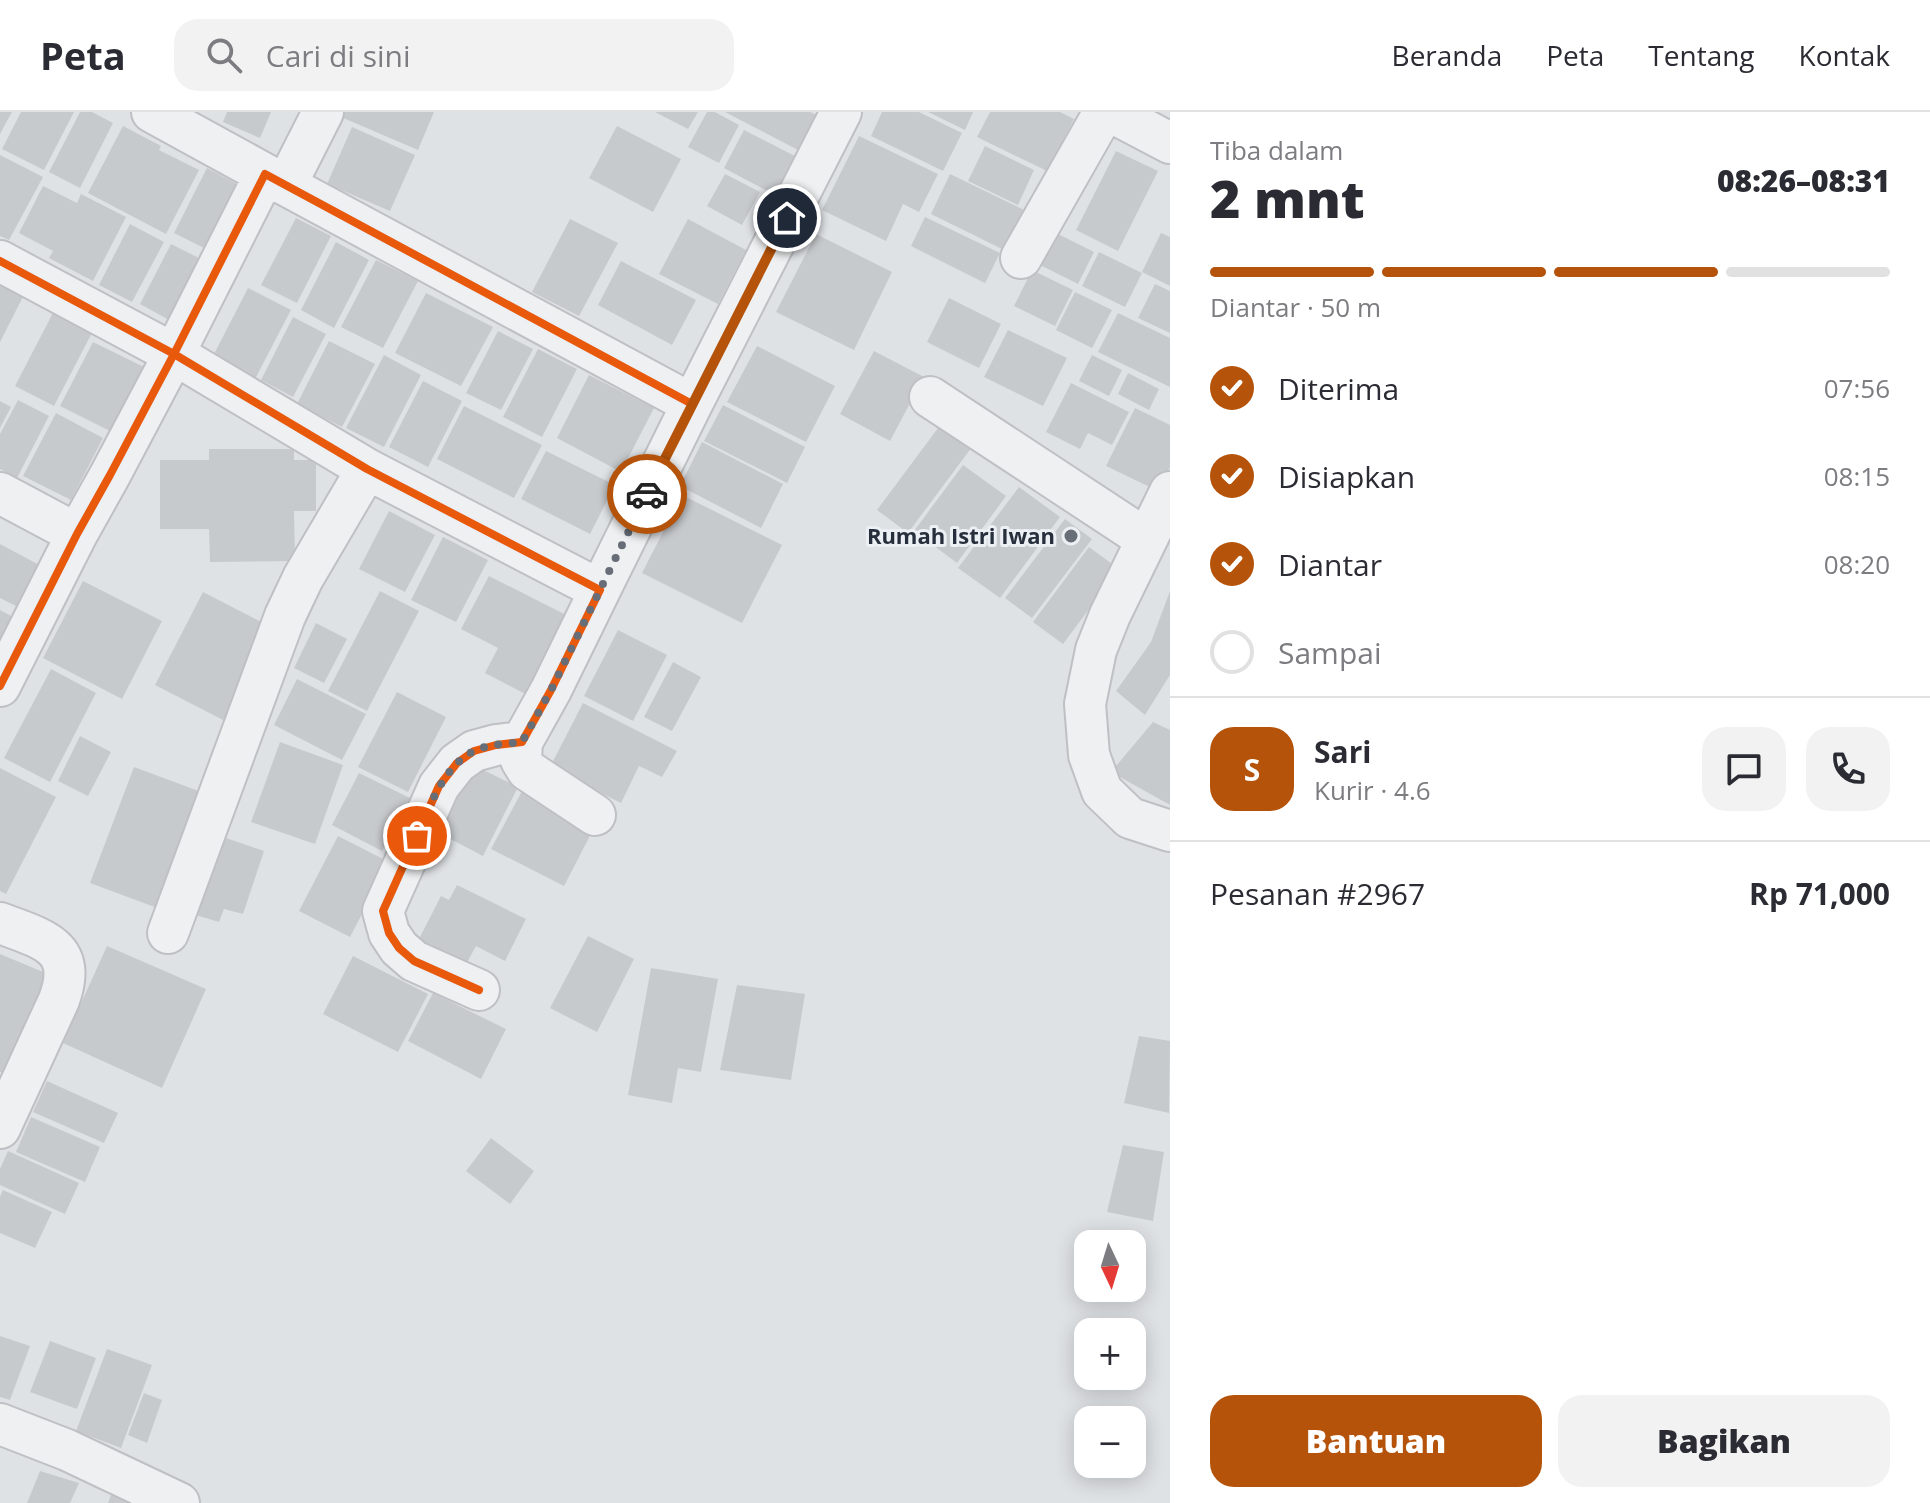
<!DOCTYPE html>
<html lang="id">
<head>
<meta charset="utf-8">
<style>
	body { margin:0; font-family:"Open Sans",sans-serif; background:#f2f2f3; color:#2b2b33; height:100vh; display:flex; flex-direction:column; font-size:30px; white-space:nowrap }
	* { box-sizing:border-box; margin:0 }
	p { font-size:26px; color:#7c7c81 }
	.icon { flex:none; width:44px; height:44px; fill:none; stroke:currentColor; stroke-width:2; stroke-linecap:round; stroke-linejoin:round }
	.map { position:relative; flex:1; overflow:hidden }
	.sheet { display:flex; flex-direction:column; background:#fff; width:760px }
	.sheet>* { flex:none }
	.needle { width:52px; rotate:176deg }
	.fabs { position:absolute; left:1074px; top:1118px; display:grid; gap:16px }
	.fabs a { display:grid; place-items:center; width:72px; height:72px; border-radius:16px; background:#fff; box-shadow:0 4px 20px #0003; font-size:40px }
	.pin { position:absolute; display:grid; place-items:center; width:68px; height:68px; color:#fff; margin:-34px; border:4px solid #fff; border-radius:50%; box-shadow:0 2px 8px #0007 }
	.courier { position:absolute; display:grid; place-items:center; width:80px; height:80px; margin:-40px; border:6px solid #b45309; border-radius:50%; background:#fff; color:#222; box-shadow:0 2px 10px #0007 }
	.summary em { font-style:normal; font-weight:800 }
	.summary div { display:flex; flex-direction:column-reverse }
	.summary { display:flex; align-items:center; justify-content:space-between; height:136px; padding:0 40px }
	h1 { font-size:52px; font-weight:800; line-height:60px }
	.bar { display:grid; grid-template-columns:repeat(4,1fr); gap:12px 8px; align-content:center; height:96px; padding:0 40px }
	.bar i { height:10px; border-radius:6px; background:#e1e1e2 }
	.bar .current { background:#b45309 }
	.bar p { grid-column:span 4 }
	.line { display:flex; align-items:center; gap:20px; padding:0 40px; border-top:2px solid #e1e1e2 }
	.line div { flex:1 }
	.round { display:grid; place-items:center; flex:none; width:84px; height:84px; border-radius:24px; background:#f2f2f3 }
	ol { padding:0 40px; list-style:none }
	li { display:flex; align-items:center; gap:24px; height:88px }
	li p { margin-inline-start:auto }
	li .icon { padding:8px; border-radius:50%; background:#b45309; color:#fff; stroke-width:4 }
	li:last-child { color:#7c7c81 }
	li i { width:44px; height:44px; border:4px solid #e1e1e2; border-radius:50% }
	.cta { display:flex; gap:16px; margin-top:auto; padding:16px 40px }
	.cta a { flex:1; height:92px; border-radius:24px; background:#b45309; color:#fff; font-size:32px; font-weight:800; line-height:92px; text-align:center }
	.cta a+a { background:#f2f2f3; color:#2b2b33 }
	header { display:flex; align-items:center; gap:48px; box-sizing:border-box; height:112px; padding:0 40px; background:#fff; border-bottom:2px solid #e1e1e2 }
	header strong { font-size:38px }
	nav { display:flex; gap:44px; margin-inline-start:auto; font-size:28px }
	.search { width:560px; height:72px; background:#f2f2f3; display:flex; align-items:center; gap:20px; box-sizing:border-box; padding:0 28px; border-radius:24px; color:#7c7c81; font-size:30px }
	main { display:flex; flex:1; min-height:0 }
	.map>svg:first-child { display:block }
	.building { fill:#c7cacd }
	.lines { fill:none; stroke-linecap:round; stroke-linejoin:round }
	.minor-casing { stroke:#bec0c3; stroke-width:44 }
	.minor { stroke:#eff0f1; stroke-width:40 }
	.cycleway-casing { stroke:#ecf0f4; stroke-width:13 }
	.cycleway { stroke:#e8590c; stroke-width:8 }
	.done { stroke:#676e78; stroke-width:8; stroke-dasharray:0 14.4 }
	.route { stroke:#b45309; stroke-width:10 }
	.poi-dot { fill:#676e78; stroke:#ecf0f4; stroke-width:3 }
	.labels { text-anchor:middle; stroke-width:6; stroke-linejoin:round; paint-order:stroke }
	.poi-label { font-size:22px; font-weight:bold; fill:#272f3d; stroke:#ecf0f4; text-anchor:end }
</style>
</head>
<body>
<header>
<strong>Peta</strong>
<div class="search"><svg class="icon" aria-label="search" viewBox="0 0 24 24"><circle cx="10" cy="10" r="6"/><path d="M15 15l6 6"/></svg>Cari di sini</div>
<nav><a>Beranda</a><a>Peta</a><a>Tentang</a><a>Kontak</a></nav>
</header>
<main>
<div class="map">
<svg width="1170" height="1391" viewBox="0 0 1170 1391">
	<rect width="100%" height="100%" fill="#dfe2e5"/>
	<!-- building -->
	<path class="building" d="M 0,0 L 12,0 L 0,22 Z
		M 21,0 L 74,0 L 44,58 L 2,37 Z
		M 80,0 L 92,0 L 113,11 L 80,76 L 49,60 Z
		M 227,0 L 271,0 L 260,26 L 223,10 Z
		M 343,0 L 434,0 L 418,38 L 341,5 Z
		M 655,0 L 698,0 L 688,17 Z
		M 707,0 L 715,0 L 739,13 L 719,51 L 688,35 Z
		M 725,0 L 810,0 L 817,3 L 798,38 Z
		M 882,0 L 919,0 L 962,21 L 943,59 L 871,24 Z
		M 928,0 L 973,0 L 965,18 Z
		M 990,0 L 1060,0 L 1074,7 L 1047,59 L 977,25 Z
		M 123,14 L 161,34 L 159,38 L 199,58 L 166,122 L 88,81 Z
		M 617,14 L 681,47 L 653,100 L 589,66 Z
		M 352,15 L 415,43 L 390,99 L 327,72 Z
		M 744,18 L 795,44 L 775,83 L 724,56 Z
		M 859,24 L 938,62 L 919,100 L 903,92 L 886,129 L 822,98 Z
		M 985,34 L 1034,58 L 1018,93 L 968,69 Z
		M 1116,39 L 1158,59 L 1118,139 L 1076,118 Z
		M 0,43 L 43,65 L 9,128 L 0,124 Z
		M 207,56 L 239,73 L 206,137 L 174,121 Z
		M 725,62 L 760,80 L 742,113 L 707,94 Z
		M 950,62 L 1024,98 L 1004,138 L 931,102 Z
		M 43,74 L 77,91 L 81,82 L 126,105 L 93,169 L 49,146 L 53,139 L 19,121 Z
		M 925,105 L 1000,141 L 985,171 L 911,134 Z
		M 296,106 L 331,124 L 297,191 L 261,173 Z
		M 570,107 L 618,131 L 579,204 L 532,180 Z
		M 688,107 L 746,138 L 718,192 L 659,162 Z
		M 130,112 L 164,130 L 132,190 L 99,173 Z
		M 1054,120 L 1094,140 L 1078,172 L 1038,152 Z
		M 1161,121 L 1170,125 L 1170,174 L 1142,160 Z
		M 816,122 L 892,160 L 854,238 L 776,200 Z
		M 336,130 L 369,148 L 334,216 L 301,198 Z
		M 171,132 L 203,148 L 171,209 L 140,192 Z
		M 1099,140 L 1142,161 L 1125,195 L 1082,174 Z
		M 376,148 L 418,169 L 383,236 L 341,215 Z
		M 621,149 L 696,188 L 672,233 L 598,193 Z
		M 1032,158 L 1073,178 L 1055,214 L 1014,194 Z
		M 0,168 L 25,181 L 0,230 Z
		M 1155,172 L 1170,179 L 1170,221 L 1138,206 Z
		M 248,176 L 291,198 L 255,267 L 212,246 Z
		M 1075,180 L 1112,198 L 1092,236 L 1056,218 Z
		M 426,181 L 493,215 L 461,274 L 395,241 Z
		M 949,186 L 1001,212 L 979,256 L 927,230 Z
		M 55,197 L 94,217 L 54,294 L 15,274 Z
		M 1118,201 L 1170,226 L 1170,275 L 1098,240 Z
		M 293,205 L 326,222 L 293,285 L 261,268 Z
		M 1008,218 L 1067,246 L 1043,294 L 984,265 Z
		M 498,219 L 533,237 L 501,298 L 466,281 Z
		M 329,229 L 375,252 L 342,315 L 297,292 Z
		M 93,230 L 148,257 L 114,321 L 60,294 Z
		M 757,234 L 835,274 L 806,330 L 727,290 Z
		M 538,237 L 577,257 L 542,325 L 503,305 Z
		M 874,239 L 924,265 L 890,329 L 840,302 Z
		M 384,243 L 421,263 L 384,335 L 346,316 Z
		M 1092,243 L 1122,258 L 1109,284 L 1079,269 Z
		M 1128,261 L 1159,277 L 1149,298 L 1118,282 Z
		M 589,263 L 654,296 L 621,360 L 557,326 Z
		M 423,269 L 462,289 L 428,355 L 389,335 Z
		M 1071,271 L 1129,300 L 1112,333 L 1088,321 L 1080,337 L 1046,320 Z
		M 18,288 L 49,304 L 17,366 L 0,357 L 0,322 Z
		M 0,289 L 11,295 L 0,316 Z
		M 723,293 L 805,335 L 787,371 L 704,329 Z
		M 464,294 L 542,333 L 514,386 L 437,347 Z
		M 1135,296 L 1170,313 L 1170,355 L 1158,379 L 1106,354 Z
		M 56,301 L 103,326 L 71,388 L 23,364 Z
		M 941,312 L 972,335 L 908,421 L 877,398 Z
		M 702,330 L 783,372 L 761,416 L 680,374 Z
		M 209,337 L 294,337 L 294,348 L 316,348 L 316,399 L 294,399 L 295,449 L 210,450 L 209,417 L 160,417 L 160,348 L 209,348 Z
		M 546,339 L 615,373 L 590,422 L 521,387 Z
		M 963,353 L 1006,384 L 957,451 L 914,419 Z
		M 1019,375 L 1060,405 L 1000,486 L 958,456 Z
		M 682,383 L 782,433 L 742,511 L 642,461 Z
		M 389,399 L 435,423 L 405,480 L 359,457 Z
		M 1065,407 L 1092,427 L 1032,506 L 1005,486 Z
		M 443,425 L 488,448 L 456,510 L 411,488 Z
		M 0,432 L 43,455 L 22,497 L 0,486 Z
		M 1089,435 L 1119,457 L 1063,532 L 1033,510 Z
		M 489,464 L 572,506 L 531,585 L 485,561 L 498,536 L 461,517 Z
		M 83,469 L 162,509 L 122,587 L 43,546 Z
		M 380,479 L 419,499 L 367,599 L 328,579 Z
		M 1170,479 L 1170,563 L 1145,603 L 1116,579 L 1151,530 Z
		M 203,480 L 271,515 L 223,608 L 155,573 Z
		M 0,498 L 17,507 L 0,541 Z
		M 316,511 L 347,527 L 324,571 L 294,556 Z
		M 618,518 L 667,543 L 633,609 L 584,584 Z
		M 673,550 L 701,565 L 672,619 L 644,605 Z
		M 51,557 L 96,581 L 50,670 L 4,646 Z
		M 297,567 L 366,602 L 342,648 L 274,613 Z
		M 397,580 L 446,605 L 408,680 L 358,655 Z
		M 583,591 L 677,639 L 662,665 L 639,654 L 621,691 L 550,655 Z
		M 1153,610 L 1170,618 L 1170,693 L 1111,660 Z
		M 80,624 L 111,640 L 88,684 L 58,669 Z
		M 280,630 L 343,653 L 315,732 L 251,710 Z
		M 471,652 L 518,675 L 483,744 L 435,719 Z
		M 134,655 L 212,684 L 168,800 L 90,771 Z
		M 0,656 L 56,685 L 6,782 L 0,779 Z
		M 359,661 L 410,686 L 398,709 L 405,712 L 397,728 L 390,724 L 382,739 L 332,713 Z
		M 522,679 L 594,716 L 564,774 L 491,737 Z
		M 214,722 L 264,739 L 243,802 L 224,797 L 219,810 L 189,801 Z
		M 338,724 L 389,750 L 350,825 L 299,799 Z
		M 457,773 L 526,807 L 505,849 L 476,834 L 464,856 L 417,831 L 441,784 L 449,788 Z
		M 588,824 L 634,847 L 597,920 L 550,896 Z
		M 107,834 L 206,877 L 162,976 L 63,931 Z
		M 0,842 L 48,862 L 6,962 L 0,960 Z
		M 353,844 L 428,882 L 398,940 L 323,902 Z
		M 651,856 L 718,867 L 701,960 L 678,956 L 672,991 L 628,983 Z
		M 737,873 L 805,882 L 791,968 L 720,958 Z
		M 433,881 L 506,917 L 481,967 L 408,929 Z
		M 1139,924 L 1170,929 L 1169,1001 L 1124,991 Z
		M 47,969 L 118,1001 L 104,1031 L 33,1000 Z
		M 31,1005 L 100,1035 L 85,1070 L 16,1040 Z
		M 491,1026 L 534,1059 L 510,1092 L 466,1059 Z
		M 1123,1033 L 1164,1040 L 1153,1109 L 1107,1100 Z
		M 8,1039 L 79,1071 L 65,1102 L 0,1073 L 0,1057 Z
		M 3,1078 L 52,1100 L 35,1136 L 0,1121 L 0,1085 Z
		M 0,1224 L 30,1234 L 10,1288 L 0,1285 Z
		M 50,1229 L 96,1246 L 77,1297 L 30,1280 Z
		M 107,1237 L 152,1253 L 121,1336 L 76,1319 Z
		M 144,1281 L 162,1288 L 147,1331 L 128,1323 Z
		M 40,1359 L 79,1371 L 70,1391 L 27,1391 Z
		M 111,1383 L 131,1391 L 108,1391 Z"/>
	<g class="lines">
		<defs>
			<path id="minor" d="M 152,0 L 265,62
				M 1111,0 L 1170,31
				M 286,73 L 323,0
				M 1021,146 L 1104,0
				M 0,149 L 174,242 L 265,62 L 692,292
				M 930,285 L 1146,427
				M 1170,380 L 1110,503 L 1096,538 L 1085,592 L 1089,643 L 1102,679 L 1130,706 L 1170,719
				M 0,381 L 77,422
				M 600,478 L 692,292 L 841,0
				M 0,574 L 77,422 L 110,363 L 174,242 L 367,357 L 600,478 L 551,578 L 522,630 L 496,633 L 474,639 L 457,651 L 439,674 L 383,799 L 389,821 L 399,836 L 414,849 L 479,878
				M 522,630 L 521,648 L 527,658 L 595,703
				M 0,811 C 42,827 79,834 59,888 L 0,1016
				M 168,821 L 285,504 L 303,466 L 367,357
				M 0,1312 L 67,1338 L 179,1391"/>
		</defs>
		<!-- minor casing -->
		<use href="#minor" class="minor-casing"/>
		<!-- minor -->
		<use href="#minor" class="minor"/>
		<defs>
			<path id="cycleway" d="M 0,149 L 174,242 L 265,62 L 692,292
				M 0,574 L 77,422 L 110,363 L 174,242 L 367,357 L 600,478 L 551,578 L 522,630 L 496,633 L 474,639 L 457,651 L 439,674 L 383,799 L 389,821 L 399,836 L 414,849 L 479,878"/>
		</defs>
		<!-- cycleway casing -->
		<use href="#cycleway" class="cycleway-casing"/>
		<!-- cycleway -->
		<use href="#cycleway" class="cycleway"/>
	</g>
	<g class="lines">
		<!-- done -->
		<path class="done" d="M 417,724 C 430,694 442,657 472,640 C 487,632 506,632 522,630 L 551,578 L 647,382"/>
		<!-- route -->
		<path class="route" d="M 647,382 L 787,106"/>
	</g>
	<!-- markers -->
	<circle class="poi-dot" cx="1071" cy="424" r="8"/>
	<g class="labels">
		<!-- poi labels -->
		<g class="poi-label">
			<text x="1055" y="432">Rumah Istri Iwan</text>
		</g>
	</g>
</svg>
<div class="fabs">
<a><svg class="needle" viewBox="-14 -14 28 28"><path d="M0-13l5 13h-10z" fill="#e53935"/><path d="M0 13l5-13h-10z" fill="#7c7c81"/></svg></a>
<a>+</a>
<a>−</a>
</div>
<div class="pin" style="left:417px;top:724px;background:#ea580c"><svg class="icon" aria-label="bag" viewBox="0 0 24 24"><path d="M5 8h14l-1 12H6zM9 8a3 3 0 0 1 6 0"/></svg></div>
<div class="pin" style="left:787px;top:106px;background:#1f2937"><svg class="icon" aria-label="home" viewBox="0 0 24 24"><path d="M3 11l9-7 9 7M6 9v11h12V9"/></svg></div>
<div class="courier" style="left:647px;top:382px"><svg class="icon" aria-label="car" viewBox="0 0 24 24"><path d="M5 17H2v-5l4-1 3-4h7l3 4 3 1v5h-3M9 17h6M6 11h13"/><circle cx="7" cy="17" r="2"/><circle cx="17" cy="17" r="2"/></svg></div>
</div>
<section class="sheet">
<div class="summary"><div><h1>2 mnt</h1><p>Tiba dalam</p></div><em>08:26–08:31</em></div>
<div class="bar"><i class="current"></i><i class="current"></i><i class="current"></i><i></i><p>Diantar · 50 m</p></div>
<ol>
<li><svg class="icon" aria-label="check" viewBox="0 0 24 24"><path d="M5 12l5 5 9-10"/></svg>Diterima<p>07:56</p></li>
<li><svg class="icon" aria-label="check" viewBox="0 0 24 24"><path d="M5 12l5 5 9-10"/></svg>Disiapkan<p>08:15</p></li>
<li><svg class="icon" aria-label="check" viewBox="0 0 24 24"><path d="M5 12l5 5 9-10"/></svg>Diantar<p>08:20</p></li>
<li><i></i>Sampai</li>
</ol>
<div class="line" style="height:144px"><b class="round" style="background:#b45309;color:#fff">S</b><div><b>Sari</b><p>Kurir · 4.6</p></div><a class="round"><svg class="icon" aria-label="chat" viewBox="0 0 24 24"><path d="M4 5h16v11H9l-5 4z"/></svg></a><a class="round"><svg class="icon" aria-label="phone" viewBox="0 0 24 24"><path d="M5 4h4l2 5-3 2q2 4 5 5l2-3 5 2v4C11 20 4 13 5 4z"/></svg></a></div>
<div class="line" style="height:104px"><div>Pesanan #2967</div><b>Rp 71,000</b></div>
<div class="cta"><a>Bantuan</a><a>Bagikan</a></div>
</section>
</main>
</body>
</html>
